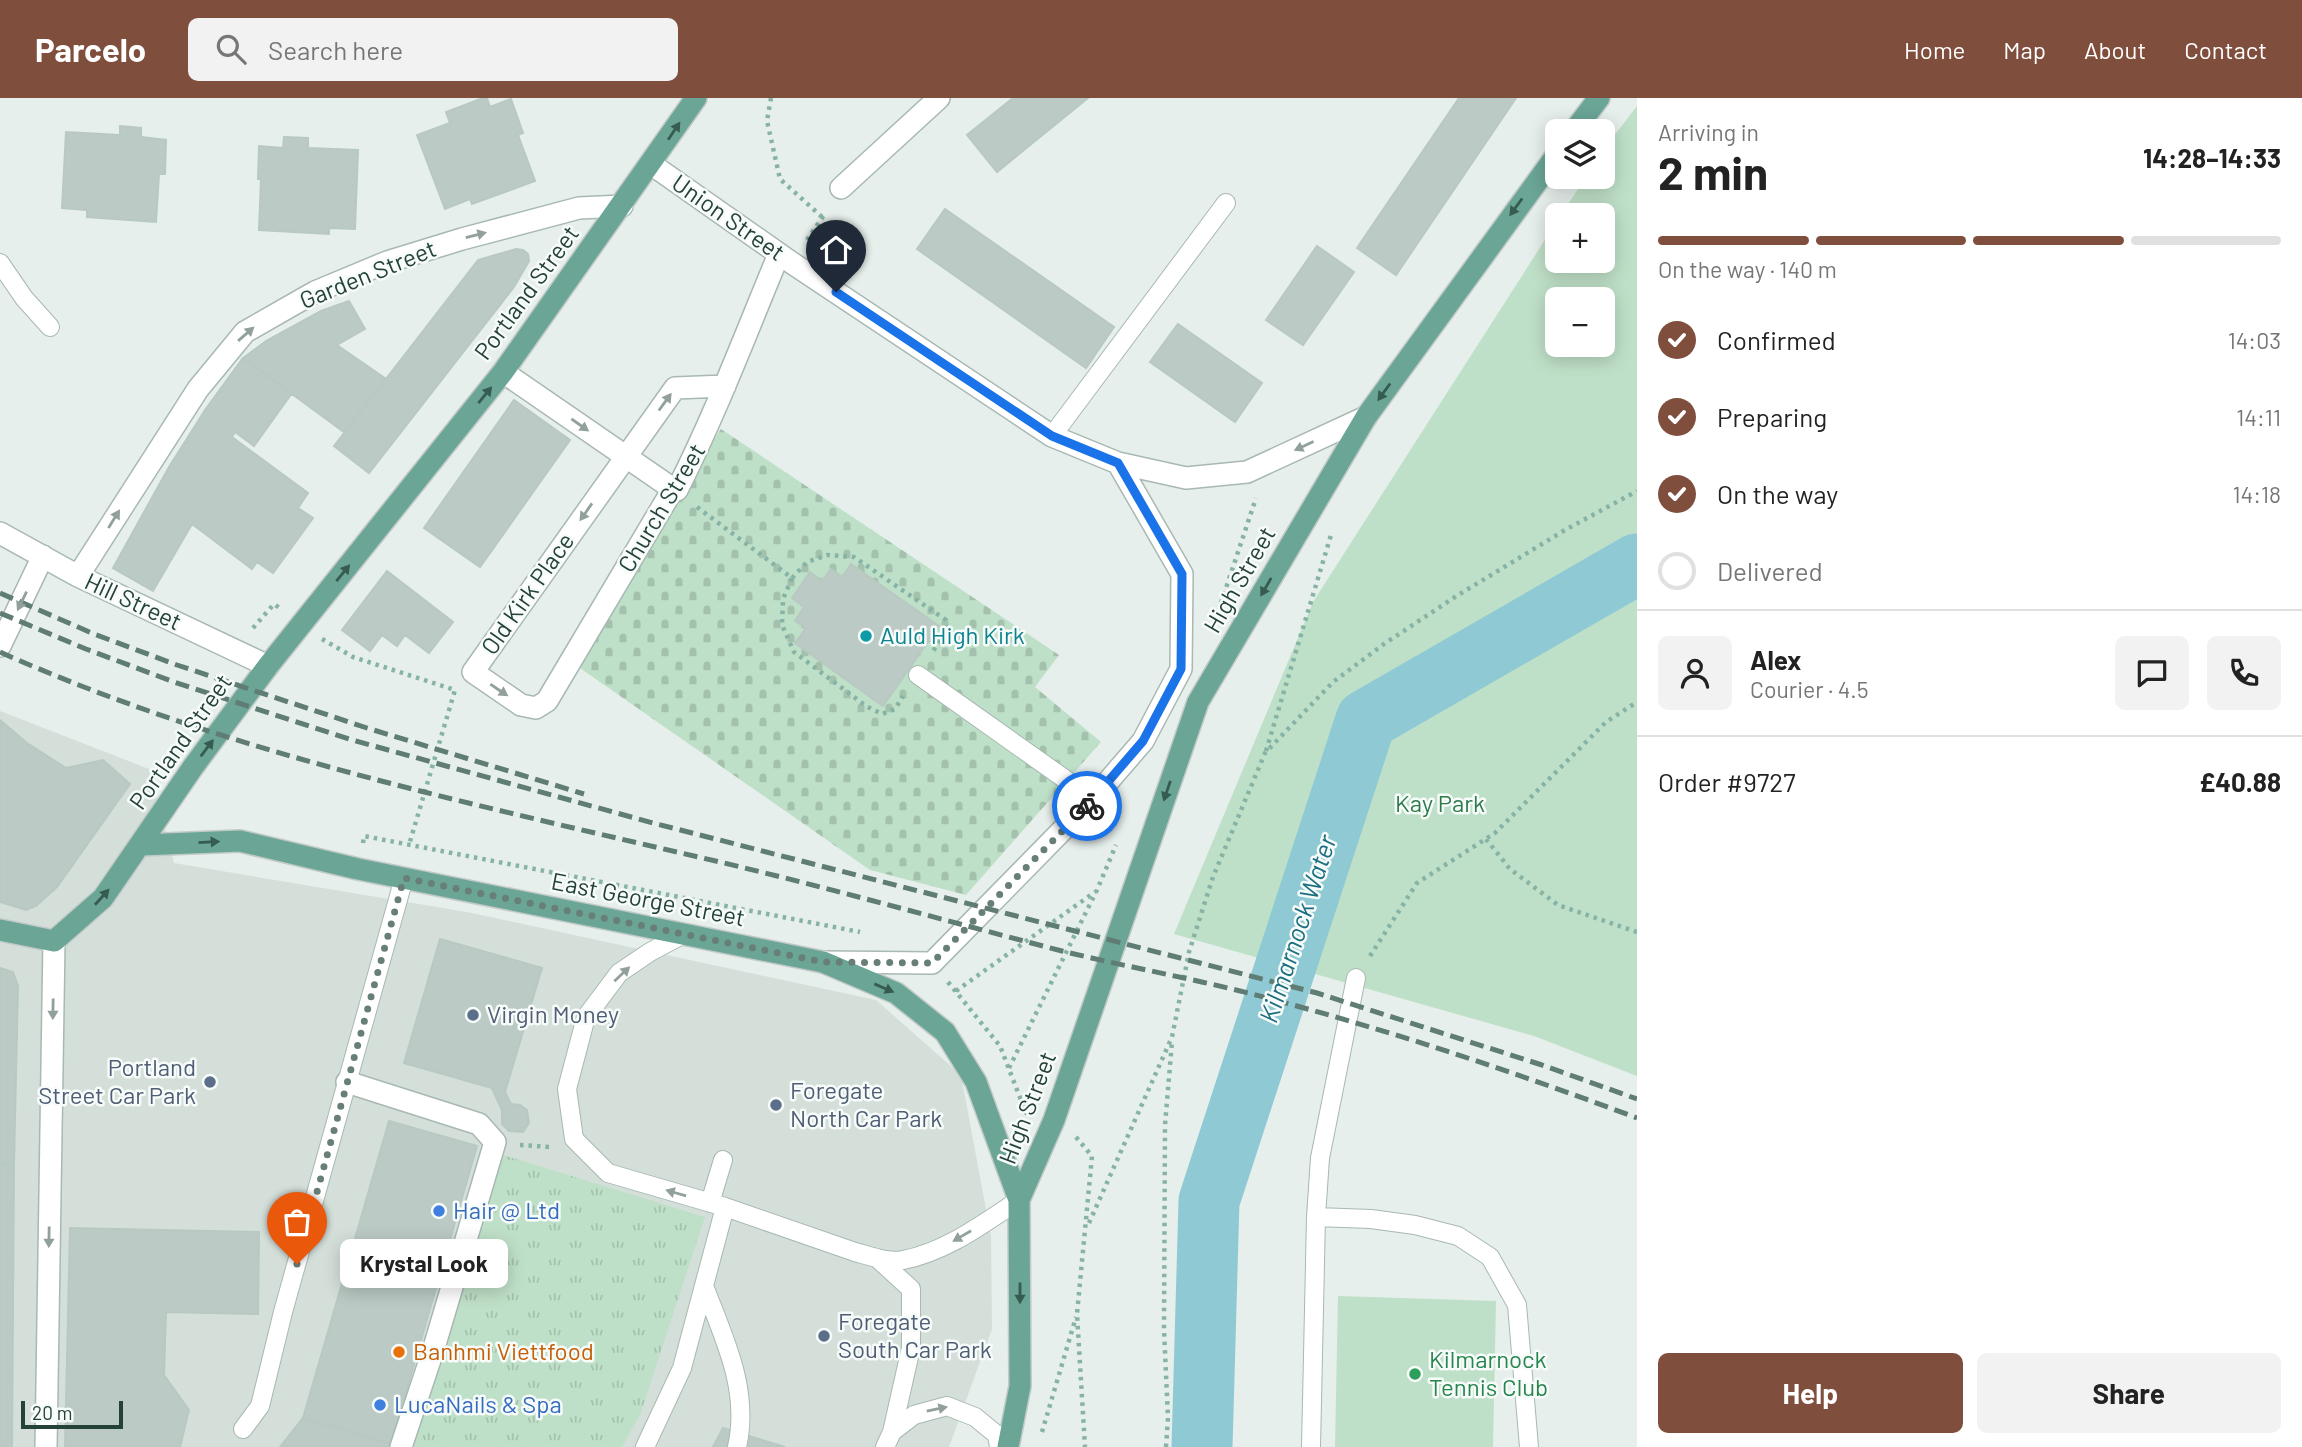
<!DOCTYPE html>
<html lang="en">
<head>
<meta charset="utf-8">
<style>
	body { margin:0; font-family:Barlow,sans-serif; background:#f2f2f2; color:#222; height:100vh; display:flex; flex-direction:column; font-size:26px; white-space:nowrap }
	* { box-sizing:border-box; margin:0 }
	p { font-size:23px; color:#767676 }
	.icon { flex:none; width:38px; height:38px; fill:none; stroke:currentColor; stroke-width:2; stroke-linecap:round; stroke-linejoin:round }
	.map { position:relative; flex:1; overflow:hidden }
	.sheet { display:flex; flex-direction:column; background:#fff; width:665px }
	.sheet>* { flex:none }
	.fabs { position:absolute; left:1545px; top:21px; display:grid; gap:14px }
	.fabs a { display:grid; place-items:center; width:70px; height:70px; border-radius:10px; background:#fff; box-shadow:0 4px 18px #0003; font-size:35px }
	.scale { position:absolute; left:21px; bottom:18px; width:102px; box-sizing:border-box; padding-left:7px; border:4px solid #24423a; border-top:0; font-size:19px; line-height:24px; white-space:nowrap; color:#24423a; -webkit-text-stroke:5px #f7fbf9; paint-order:stroke }
	.pin { position:absolute; display:grid; place-items:center; width:60px; height:60px; color:#fff; margin:-72px -30px; border-radius:50% 50% 50% 0; rotate:-45deg; box-shadow:0 0 7px #0007 }
	.pin .icon { rotate:45deg }
	.courier { position:absolute; display:grid; place-items:center; width:70px; height:70px; margin:-35px; border:5px solid #1a73e8; border-radius:50%; background:#fff; color:#222; box-shadow:0 2px 9px #0007 }
	.bubble { position:absolute; height:49px; border-radius:10px; background:#fff; box-shadow:0 4px 18px #0003; font-size:23px; font-weight:700; line-height:49px; text-align:center }
	.summary em { font-style:normal; font-weight:700 }
	.summary div { display:flex; flex-direction:column-reverse }
	.summary { display:flex; align-items:center; justify-content:space-between; height:119px; padding:0 21px }
	h1 { font-size:46px; font-weight:700; line-height:52px }
	.bar { display:grid; grid-template-columns:repeat(4,1fr); gap:10px 7px; align-content:center; height:84px; padding:0 21px }
	.bar i { height:9px; border-radius:5px; background:#e0e0e0 }
	.bar .selected { background:#804e3d }
	.bar p { grid-column:span 4 }
	.line { display:flex; align-items:center; gap:18px; padding:0 21px; border-top:2px solid #e0e0e0 }
	.line div { flex:1 }
	.round { display:grid; place-items:center; flex:none; width:74px; height:74px; border-radius:10px; background:#f2f2f2 }
	ol { padding:0 21px; list-style:none }
	li { display:flex; align-items:center; gap:21px; height:77px }
	li p { margin-inline-start:auto }
	li .icon { padding:7px; border-radius:50%; background:#804e3d; color:#fff; stroke-width:4 }
	li:last-child { color:#767676 }
	li i { width:38px; height:38px; border:4px solid #e0e0e0; border-radius:50% }
	.action { display:flex; gap:14px; margin-top:auto; padding:14px 21px }
	.action a { flex:1; height:80px; border-radius:10px; background:#804e3d; color:#fff; font-size:28px; font-weight:700; line-height:80px; text-align:center }
	.action a+a { background:#f2f2f2; color:#222 }
	header { display:flex; align-items:center; gap:42px; box-sizing:border-box; height:98px; padding:0 35px; background:#804e3d; color:#fff }
	header strong { font-size:33px }
	nav { display:flex; gap:38px; margin-inline-start:auto; font-size:24px }
	.search { width:490px; height:63px; background:#f2f2f2; display:flex; align-items:center; gap:18px; box-sizing:border-box; padding:0 24px; border-radius:10px; color:#767676; font-size:26px }
	main { display:flex; flex:1; min-height:0 }
	.map>svg:first-child { display:block }
	.built { fill:#d4dfda }
	.grass { fill:url(#grass-tufts) }
	.cemetery { fill:url(#cemetery-stones) }
	.park { fill:#bfe0c8; fill-rule:evenodd }
	.lines { fill:none; stroke-linecap:round; stroke-linejoin:round }
	.river { stroke:#8ec9d4; stroke-width:61 }
	.building { fill:#bbcac4; stroke:#b8c9c2; stroke-width:2 }
	.lane-casing { stroke:#a8b8b2; stroke-width:20 }
	.street-casing { stroke:#a8b8b2; stroke-width:24 }
	.primary-casing { stroke:#c2cac8; stroke-width:24 }
	.path { stroke:#86b3a5; stroke-width:4.5; stroke-dasharray:3.5 5; stroke-linecap:butt }
	.lane { stroke:#fff; stroke-width:18 }
	.street { stroke:#fff; stroke-width:21 }
	.primary { stroke:#6aa596; stroke-width:21 }
	.rail { stroke:#5f7d75; stroke-width:5; stroke-dasharray:14 7; stroke-linecap:butt }
	.oneway { fill:#365b51 }
	.oneway2 { fill:#92a09c }
	.done { stroke:#687f78; stroke-width:7; stroke-dasharray:0 12.6 }
	.route { stroke:#1a73e8; stroke-width:9 }
	.culture-dot { fill:#0f9aa8; stroke:#f7fbf9; stroke-width:2.5 }
	.service-dot { fill:#5c6f8a; stroke:#f7fbf9; stroke-width:2.5 }
	.shop-dot { fill:#3f7fe0; stroke:#f7fbf9; stroke-width:2.5 }
	.food-dot { fill:#e8710a; stroke:#f7fbf9; stroke-width:2.5 }
	.leisure-dot { fill:#2e9e5b; stroke:#f7fbf9; stroke-width:2.5 }
	.labels { text-anchor:middle; stroke-width:5; stroke-linejoin:round; paint-order:stroke }
	.street-label { font-size:24px; fill:#24423a; stroke:#f7fbf9 }
	.culture-label { font-size:24px; fill:#0d838f; stroke:#f7fbf9; text-anchor:start }
	.park-label { font-size:24px; fill:#2d7a4b; stroke:#f7fbf9 }
	.service-label { font-size:24px; fill:#4e5e75; stroke:#f7fbf9; text-anchor:start }
	.shop-label { font-size:24px; fill:#366cbe; stroke:#f7fbf9; text-anchor:start }
	.food-label { font-size:24px; fill:#c56008; stroke:#f7fbf9; text-anchor:start }
	.leisure-label { font-size:24px; fill:#27864d; stroke:#f7fbf9; text-anchor:start }
	.water-label { font-size:26px; font-style:italic; fill:#1c6f80; stroke:#f7fbf9 }
</style>
</head>
<body>
<header>
<strong>Parcelo</strong>
<div class="search"><svg class="icon" aria-label="search" viewBox="0 0 24 24"><circle cx="10" cy="10" r="6"/><path d="M15 15l6 6"/></svg>Search here</div>
<nav><a>Home</a><a>Map</a><a>About</a><a>Contact</a></nav>
</header>
<main>
<div class="map">
<svg width="1637" height="1349" viewBox="0 0 1637 1349">
	<defs>
		<pattern id="grass-tufts" width="24" height="20" patternUnits="userSpaceOnUse" patternTransform="scale(1.75)"><rect width="24" height="20" fill="#bfe0c8"/><path d="M3 7l-1-3M5 7V3M7 7l1-3M15 17l-1-3M17 17v-4M19 17l1-3" fill="none" stroke="#a4c1ad"/></pattern>
		<pattern id="cemetery-stones" width="16" height="16" patternUnits="userSpaceOnUse" patternTransform="scale(1.75)"><rect width="16" height="16" fill="#bfe0c8"/><path d="M2 7V4a2 2 0 0 1 4 0v3zM10 15v-3a2 2 0 0 1 4 0v3z" fill="#a4c1ad"/></pattern>
	</defs>
	<rect width="100%" height="100%" fill="#e6efeb"/>
	<!-- built -->
	<path class="built" d="M 0,613 L 149,671 L 174,765 L 467,814 L 876,902 L 961,977 L 991,1138 L 992,1231 L 949,1349 L 0,1349 Z"/>
	<!-- grass -->
	<path class="grass" d="M 503,1057 L 705,1119 L 640,1317 L 622,1349 L 412,1349 Z"/>
	<!-- cemetery -->
	<path class="cemetery" d="M 721,331 L 1059,557 L 1035,589 L 1101,644 L 966,797 L 870,772 L 577,568 L 677,392 Z"/>
	<!-- park -->
	<path class="park" d="M 1637,8 L 1637,978 L 1534,938 L 1174,836 L 1313,504 L 1557,123 L 1558,163 L 1603,163 L 1603,117 L 1561,117 L 1586,79 L 1603,79 L 1603,52 ZM 1558,201 L 1603,201 L 1603,247 L 1558,247 Z
		M 1338,1198 L 1496,1203 L 1493,1349 L 1335,1349 Z"/>
	<g class="lines">
		<!-- river -->
		<path class="river" d="M 1202,1349 L 1209,1103 L 1366,622 L 1637,466"/>
	</g>
	<!-- building -->
	<path class="building" d="M 483,0 L 487,0 L 490,9 L 511,1 L 523,35 L 518,37 L 535,83 L 472,106 L 470,101 L 445,111 L 417,37 L 450,25 L 446,14 Z
		M 1013,0 L 1088,0 L 997,74 L 967,37 Z
		M 1459,0 L 1516,0 L 1396,177 L 1357,150 Z
		M 120,28 L 141,30 L 141,39 L 166,42 L 165,76 L 159,76 L 156,124 L 87,119 L 87,112 L 62,110 L 66,34 L 120,37 Z
		M 284,39 L 308,40 L 308,50 L 358,52 L 355,131 L 329,130 L 329,136 L 259,132 L 261,81 L 258,81 L 259,48 L 283,50 Z
		M 945,111 L 1114,229 L 1086,270 L 917,151 Z
		M 1317,148 L 1354,174 L 1303,247 L 1266,222 Z
		M 516,151 L 523,152 L 528,156 L 529,163 L 514,189 L 369,375 L 334,348 L 478,162 Z
		M 349,203 L 365,231 L 337,247 L 386,281 L 344,334 L 243,260 L 266,243 L 321,213 Z
		M 1178,226 L 1262,285 L 1235,324 L 1150,264 Z
		M 243,260 L 292,295 L 254,348 L 235,334 L 232,339 L 308,395 L 298,410 L 313,420 L 273,475 L 257,464 L 252,471 L 192,426 L 153,493 L 113,470 L 169,369 L 205,312 Z
		M 514,302 L 570,342 L 480,469 L 424,430 Z
		M 851,466 L 939,528 L 883,608 L 795,545 L 806,530 L 795,523 L 804,509 L 792,500 L 810,474 L 822,483 L 831,471 L 842,479 Z
		M 387,473 L 453,524 L 429,555 L 405,537 L 397,548 L 382,537 L 370,553 L 342,532 Z
		M 0,622 L 27,645 L 66,670 L 103,662 L 130,686 L 57,789 L 36,808 L 26,812 L 0,804 Z
		M 440,841 L 542,870 L 505,994 L 511,1006 L 520,1007 L 527,1012 L 529,1025 L 523,1034 L 509,1033 L 502,1026 L 502,1012 L 492,990 L 404,965 Z
		M 0,870 L 13,874 L 18,888 L 14,1066 L 0,1065 Z
		M 389,1023 L 477,1048 L 391,1346 L 303,1320 Z
		M 0,1065 L 14,1066 L 12,1349 L 0,1349 Z
		M 70,1130 L 259,1134 L 258,1216 L 166,1214 L 164,1277 L 189,1312 L 180,1349 L 65,1349 Z
		M 303,1320 L 391,1346 L 390,1349 L 280,1349 Z
		M 723,1330 L 785,1349 L 713,1349 Z"/>
	<g class="lines">
		<defs>
			<path id="lane" d="M 0,165 L 24,200 L 50,229
				M 1052,338 L 1226,105
				M 918,577 L 1093,701
				M 684,836 L 650,854 L 619,875 L 586,919 L 567,991 L 574,1041 L 608,1075 L 725,1109 L 855,1154 C 870,1158 888,1165 903,1162 C 946,1154 984,1125 1019,1102
				M 1356,880 L 1320,1060 L 1316,1119 L 1371,1121 L 1415,1127 L 1458,1138 L 1490,1159 L 1517,1207 L 1529,1349
				M 710,1105 L 723,1062
				M 877,1160 L 911,1191 L 911,1250 L 892,1334
				M 704,1188 C 724,1240 750,1292 737,1349
				M 243,1331 L 260,1308 L 283,1214 L 404,780
				M 645,1349 L 682,1270 L 725,1109
				M 885,1349 L 892,1334 L 914,1317 L 947,1308 L 975,1319 L 997,1337 L 999,1349
				M 1311,1349 L 1316,1119"/>
			<path id="street" d="M 651,66 L 792,165 L 1052,338 L 1118,365 L 1186,380 L 1247,374 L 1366,319
				M 841,90 L 939,0
				M 503,274 L 673,391
				M 725,288 L 675,290 L 473,574 L 521,607 L 536,610 L 547,603 L 673,391 L 677,392 C 716,315 746,235 779,156
				M 0,435 L 78,478 L 268,568
				M 78,478 L 198,291 L 245,234 L 315,194 L 387,164 L 462,141 L 579,110 L 622,108
				M 0,548 L 43,458
				M 823,864 L 932,865 L 1093,701 L 1143,643 L 1181,571 L 1182,476 L 1118,365
				M 347,984 L 479,1026 L 495,1044 L 433,1253 L 401,1349
				M 46,1349 L 54,843"/>
			<path id="primary" d="M 1574,33 L 1599,0
				M 141,747 L 240,743 L 358,771 L 823,864 L 896,895 L 945,934 L 976,984 L 1019,1102 L 1020,1288 L 1008,1349
				M 0,832 L 54,843 L 103,800 L 193,669 L 268,568 L 503,274 L 696,0
				M 1019,1102 L 1054,1022 L 1198,604 L 1366,319 L 1558,55"/>
		</defs>
		<!-- lane casing -->
		<use href="#lane" class="lane-casing"/>
		<!-- street casing -->
		<use href="#street" class="street-casing"/>
		<!-- primary casing -->
		<use href="#primary" class="primary-casing"/>
		<!-- path -->
		<path class="path" d="M 771,0 L 767,23 L 780,81 L 822,119
			M 807,142 L 824,117
			M 697,409 L 792,480 L 783,501 L 782,527 L 794,554 L 866,608 L 882,616 L 895,611 L 903,598
			M 792,480 L 807,464 L 827,457 L 854,459 L 946,522 L 946,534 L 931,556
			M 1221,505 L 1256,400
			M 253,530 L 274,506 L 281,511
			M 322,541 L 353,559 L 455,592 L 409,747
			M 1266,653 L 1331,437
			M 1486,741 L 1510,771 L 1558,807 L 1637,834
			M 363,745 L 364,738 L 860,834
			M 1370,858 L 1417,785 L 1495,735 L 1606,624 L 1637,604
			M 948,884 L 1000,948 L 1026,1015 L 1028,1015
			M 956,893 L 1095,794
			M 1009,970 L 1097,792 L 1116,747
			M 1076,1039 L 1092,1058 L 1077,1216 L 1085,1349
			M 520,1047 L 550,1049
			M 1089,1125 L 1172,939 L 1189,854 L 1213,779 L 1265,655 L 1333,584 L 1384,546 L 1455,499 L 1565,432 L 1637,393
			M 1042,1334 L 1076,1219
			M 1166,1349 L 1168,1320 L 1164,1232 L 1165,1027 L 1172,944"/>
		<!-- lane -->
		<use href="#lane" class="lane"/>
		<!-- street -->
		<use href="#street" class="street"/>
		<!-- primary -->
		<use href="#primary" class="primary"/>
		<!-- rail -->
		<path class="rail" d="M 0,495 L 94,536 L 177,567 L 367,630 L 584,696
			M 0,515 L 86,551 L 174,584 L 352,642 L 653,725 L 1317,895 L 1542,967 L 1637,1001
			M 0,554 C 217,651 450,701 681,755 C 809,784 935,820 1062,853 C 1131,870 1202,882 1271,901 C 1395,934 1517,975 1637,1020"/>
	</g>
	<!-- one-way arrows -->
	<defs><path id="oneway-solid" d="M-6-.8H1V-3.2L6.5 0L1 3.2V.8H-6Z" transform="scale(1.75)"/></defs>
	<g class="oneway">
		<use href="#oneway-solid" transform="translate(674 33) rotate(-56)"/>
		<use href="#oneway-solid" transform="translate(1516 109) rotate(126)"/>
		<use href="#oneway-solid" transform="translate(1384 294) rotate(126)"/>
		<use href="#oneway-solid" transform="translate(485 297) rotate(-51)"/>
		<use href="#oneway-solid" transform="translate(343 475) rotate(-51)"/>
		<use href="#oneway-solid" transform="translate(1266 489) rotate(120)"/>
		<use href="#oneway-solid" transform="translate(207 650) rotate(-53)"/>
		<use href="#oneway-solid" transform="translate(1167 693) rotate(109)"/>
		<use href="#oneway-solid" transform="translate(209 744) rotate(-3)"/>
		<use href="#oneway-solid" transform="translate(102 799) rotate(-48)"/>
		<use href="#oneway-solid" transform="translate(884 890) rotate(23)"/>
		<use href="#oneway-solid" transform="translate(1020 1195) rotate(90)"/>
	</g>
	<g class="oneway2">
		<use href="#oneway-solid" transform="translate(476 137) rotate(-14)"/>
		<use href="#oneway-solid" transform="translate(246 236) rotate(-41)"/>
		<use href="#oneway-solid" transform="translate(665 304) rotate(-54)"/>
		<use href="#oneway-solid" transform="translate(580 327) rotate(35)"/>
		<use href="#oneway-solid" transform="translate(1304 348) rotate(155)"/>
		<use href="#oneway-solid" transform="translate(586 414) rotate(125)"/>
		<use href="#oneway-solid" transform="translate(114 421) rotate(-58)"/>
		<use href="#oneway-solid" transform="translate(22 503) rotate(116)"/>
		<use href="#oneway-solid" transform="translate(499 592) rotate(34)"/>
		<use href="#oneway-solid" transform="translate(622 876) rotate(-43)"/>
		<use href="#oneway-solid" transform="translate(53 911) rotate(91)"/>
		<use href="#oneway-solid" transform="translate(676 1095) rotate(-164)"/>
		<use href="#oneway-solid" transform="translate(962 1138) rotate(150)"/>
		<use href="#oneway-solid" transform="translate(49 1139) rotate(91)"/>
		<use href="#oneway-solid" transform="translate(937 1311) rotate(-12)"/>
	</g>
	<g class="lines">
		<!-- done -->
		<path class="done" d="M 297,1166 L 404,780 L 823,864 L 932,865 L 1087,708"/>
		<!-- route -->
		<path class="route" d="M 836,194 L 1052,338 L 1118,365 L 1182,476 L 1181,571 L 1143,643 L 1087,708"/>
	</g>
	<!-- markers -->
	<circle class="culture-dot" cx="866" cy="538" r="7"/>
	<g class="service-dot">
		<circle cx="473" cy="917" r="7"/>
		<circle cx="210" cy="984" r="7"/>
		<circle cx="776" cy="1007" r="7"/>
		<circle cx="824" cy="1238" r="7"/>
	</g>
	<g class="shop-dot">
		<circle cx="439" cy="1113" r="7"/>
		<circle cx="380" cy="1307" r="7"/>
	</g>
	<circle class="food-dot" cx="399" cy="1254" r="7"/>
	<circle class="leisure-dot" cx="1415" cy="1276" r="7"/>
	<g class="labels">
		<!-- street labels -->
		<g class="street-label">
			<text transform="translate(728 120) rotate(35)" y="8">Union Street</text>
			<text transform="translate(368 177) rotate(-22)" y="8">Garden Street</text>
			<text transform="translate(527 195) rotate(-54)" y="8">Portland Street</text>
			<text transform="translate(662 410) rotate(-59)" y="8">Church Street</text>
			<text transform="translate(1240 482) rotate(-60)" y="8">High Street</text>
			<text transform="translate(528 496) rotate(-55)" y="8">Old Kirk Place</text>
			<text transform="translate(133 504) rotate(25)" y="8">Hill Street</text>
			<text transform="translate(181 644) rotate(-55)" y="8">Portland Street</text>
			<text transform="translate(648 802) rotate(11)" y="8">East George Street</text>
			<text transform="translate(1028 1010) rotate(-69)" y="8">High Street</text>
		</g>
		<!-- culture labels -->
		<g class="culture-label">
			<text x="880" y="546">Auld High Kirk</text>
		</g>
		<!-- park labels -->
		<g class="park-label">
			<text x="1440" y="714">Kay Park</text>
		</g>
		<!-- service labels -->
		<g class="service-label">
			<text x="487" y="925">Virgin Money</text>
			<text x="196" y="978" text-anchor="end">Portland<tspan x="196" dy="28">Street Car Park</tspan></text>
			<text x="790" y="1001">Foregate<tspan x="790" dy="28">North Car Park</tspan></text>
			<text x="838" y="1232">Foregate<tspan x="838" dy="28">South Car Park</tspan></text>
		</g>
		<!-- shop labels -->
		<g class="shop-label">
			<text x="453" y="1121">Hair @ Ltd</text>
			<text x="394" y="1315">LucaNails &amp; Spa</text>
		</g>
		<!-- food labels -->
		<g class="food-label">
			<text x="413" y="1262">Banhmi Viettfood</text>
		</g>
		<!-- leisure labels -->
		<g class="leisure-label">
			<text x="1429" y="1270">Kilmarnock<tspan x="1429" dy="28">Tennis Club</tspan></text>
		</g>
		<!-- water labels -->
		<g class="water-label">
			<text transform="translate(1298 831) rotate(-72)" y="9">Kilmarnock Water</text>
		</g>
	</g>
</svg>
<div class="fabs">
<a><svg class="icon" aria-label="layers" viewBox="0 0 24 24"><path d="M12 4l9 5-9 5-9-5zM3 14l9 5 9-5"/></svg></a>
<a>+</a>
<a>−</a>
</div>
<div class="scale">20 m</div>
<div class="pin" style="left:297px;top:1166px;background:#ea580c"><svg class="icon" aria-label="bag" viewBox="0 0 24 24"><path d="M5 8h14l-1 12H6zM9 8a3 3 0 0 1 6 0"/></svg></div>
<div class="pin" style="left:836px;top:194px;background:#1f2937"><svg class="icon" aria-label="home" viewBox="0 0 24 24"><path d="M3 11l9-7 9 7M6 9v11h12V9"/></svg></div>
<div class="courier" style="left:1087px;top:708px"><svg class="icon" aria-label="bike" viewBox="0 0 24 24"><circle cx="6" cy="16" r="4"/><circle cx="18" cy="16" r="4"/><path d="M6 16l4-8h5l3 8M10 8l3 8H6M13 5h3"/></svg></div>
<div class="bubble" style="left:340px;top:1141px;width:168px">Krystal Look</div>
</div>
<section class="sheet">
<div class="summary"><div><h1>2 min</h1><p>Arriving in</p></div><em>14:28–14:33</em></div>
<div class="bar"><i class="selected"></i><i class="selected"></i><i class="selected"></i><i></i><p>On the way · 140 m</p></div>
<ol>
<li><svg class="icon" aria-label="check" viewBox="0 0 24 24"><path d="M5 12l5 5 9-10"/></svg>Confirmed<p>14:03</p></li>
<li><svg class="icon" aria-label="check" viewBox="0 0 24 24"><path d="M5 12l5 5 9-10"/></svg>Preparing<p>14:11</p></li>
<li><svg class="icon" aria-label="check" viewBox="0 0 24 24"><path d="M5 12l5 5 9-10"/></svg>On the way<p>14:18</p></li>
<li><i></i>Delivered</li>
</ol>
<div class="line" style="height:126px"><a class="round"><svg class="icon" aria-label="person" viewBox="0 0 24 24"><circle cx="12" cy="8" r="4"/><path d="M4 21q1-7 8-7t8 7"/></svg></a><div><b>Alex</b><p>Courier · 4.5</p></div><a class="round"><svg class="icon" aria-label="chat" viewBox="0 0 24 24"><path d="M4 5h16v11H9l-5 4z"/></svg></a><a class="round"><svg class="icon" aria-label="phone" viewBox="0 0 24 24"><path d="M5 4h4l2 5-3 2q2 4 5 5l2-3 5 2v4C11 20 4 13 5 4z"/></svg></a></div>
<div class="line" style="height:91px"><div>Order #9727</div><b>£40.88</b></div>
<div class="action"><a>Help</a><a>Share</a></div>
</section>
</main>
</body>
</html>
